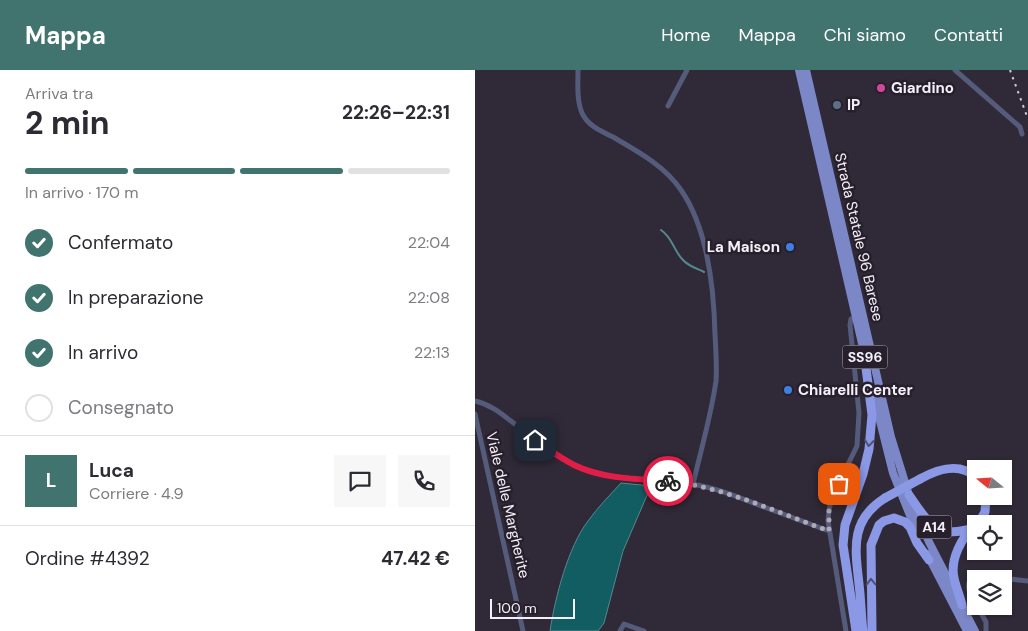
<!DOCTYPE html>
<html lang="it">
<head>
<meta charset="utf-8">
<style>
	body { margin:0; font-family:"DM Sans",sans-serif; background:#f7f7f7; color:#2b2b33; height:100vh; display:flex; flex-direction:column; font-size:19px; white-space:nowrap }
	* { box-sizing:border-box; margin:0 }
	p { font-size:16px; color:#7c7c81 }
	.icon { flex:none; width:28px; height:28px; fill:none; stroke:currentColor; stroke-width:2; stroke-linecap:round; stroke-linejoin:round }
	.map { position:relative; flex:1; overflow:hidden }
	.drawer { display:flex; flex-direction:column; background:#fff; width:475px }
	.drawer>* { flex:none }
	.needle { width:32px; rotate:288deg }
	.buttons { position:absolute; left:492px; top:390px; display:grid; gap:10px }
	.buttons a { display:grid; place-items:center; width:45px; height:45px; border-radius:0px; background:#fff; box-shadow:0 1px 4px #0004; font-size:25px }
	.scale { position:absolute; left:15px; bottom:12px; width:85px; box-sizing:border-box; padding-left:5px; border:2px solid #f4f0f9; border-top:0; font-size:14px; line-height:18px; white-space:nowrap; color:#f4f0f9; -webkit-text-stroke:4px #27202c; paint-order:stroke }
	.pin { position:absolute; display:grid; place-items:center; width:42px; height:42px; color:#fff; margin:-21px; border-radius:10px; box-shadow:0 2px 8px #0006 }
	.courier { position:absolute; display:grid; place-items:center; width:50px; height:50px; margin:-25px; border:4px solid #e11d48; border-radius:50%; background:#fff; color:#222; box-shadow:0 1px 6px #0007 }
	.overview em { font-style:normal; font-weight:700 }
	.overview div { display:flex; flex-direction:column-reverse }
	.overview { display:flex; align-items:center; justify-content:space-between; height:85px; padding:0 25px }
	h1 { font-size:32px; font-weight:700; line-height:38px }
	.bar { display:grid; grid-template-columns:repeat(4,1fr); gap:8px 5px; align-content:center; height:60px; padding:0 25px }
	.bar i { height:6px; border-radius:4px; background:#e1e1e2 }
	.bar .current { background:#42746f }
	.bar p { grid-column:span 4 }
	.line { display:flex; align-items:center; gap:12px; padding:0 25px; border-top:1px solid #e1e1e2 }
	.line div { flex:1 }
	.round { display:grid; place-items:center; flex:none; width:52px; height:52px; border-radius:0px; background:#f7f7f7 }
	ol { padding:0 25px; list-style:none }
	li { display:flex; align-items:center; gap:15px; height:55px }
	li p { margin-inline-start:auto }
	li .icon { padding:5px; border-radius:50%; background:#42746f; color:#fff; stroke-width:4 }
	li:last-child { color:#7c7c81 }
	li i { width:28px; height:28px; border:2px solid #e1e1e2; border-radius:50% }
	header { display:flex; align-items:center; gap:30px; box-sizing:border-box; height:70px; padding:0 25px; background:#42746f; color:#fff }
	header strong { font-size:24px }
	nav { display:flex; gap:28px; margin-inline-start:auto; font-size:18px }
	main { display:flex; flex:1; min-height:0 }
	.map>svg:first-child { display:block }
	.water { fill:#115d62; stroke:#55898f }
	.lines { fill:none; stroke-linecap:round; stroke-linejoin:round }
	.stream { stroke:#55898f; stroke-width:2 }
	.street { stroke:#555b7b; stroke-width:5 }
	.primary { stroke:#7c87c7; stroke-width:8 }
	.highway { stroke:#8b98e6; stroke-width:9 }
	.rail { stroke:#d1ccd6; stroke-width:2; stroke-dasharray:2.5 5; stroke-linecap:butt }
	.highway-bridge { stroke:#8b98e6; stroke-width:9 }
	.oneway { stroke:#4f5076 }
	.done { stroke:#afaab5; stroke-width:5; stroke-dasharray:0 9 }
	.route { stroke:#e11d48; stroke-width:6 }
	.hotel-dot { fill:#d1479c; stroke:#27202c; stroke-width:2 }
	.service-dot { fill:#5c6f8a; stroke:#27202c; stroke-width:2 }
	.shop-dot { fill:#3f7fe0; stroke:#27202c; stroke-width:2 }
	.labels { text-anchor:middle; stroke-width:5; stroke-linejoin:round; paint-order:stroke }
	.shield { fill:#27202c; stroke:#b6b2bc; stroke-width:1 }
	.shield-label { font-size:14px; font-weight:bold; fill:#f4f0f9 }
	.poi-label { font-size:15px; font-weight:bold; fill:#f4f0f9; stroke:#27202c; text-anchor:start }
	.street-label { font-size:15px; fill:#f4f0f9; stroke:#27202c }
</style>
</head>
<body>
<header>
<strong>Mappa</strong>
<nav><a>Home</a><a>Mappa</a><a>Chi siamo</a><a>Contatti</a></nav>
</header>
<main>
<section class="drawer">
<div class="overview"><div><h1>2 min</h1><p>Arriva tra</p></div><em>22:26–22:31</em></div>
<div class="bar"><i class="current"></i><i class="current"></i><i class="current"></i><i></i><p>In arrivo · 170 m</p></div>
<ol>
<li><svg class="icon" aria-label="check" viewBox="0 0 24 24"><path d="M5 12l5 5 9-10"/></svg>Confermato<p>22:04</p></li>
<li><svg class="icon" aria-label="check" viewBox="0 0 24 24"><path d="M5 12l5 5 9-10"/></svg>In preparazione<p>22:08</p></li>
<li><svg class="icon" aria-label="check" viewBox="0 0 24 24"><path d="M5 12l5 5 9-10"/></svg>In arrivo<p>22:13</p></li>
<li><i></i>Consegnato</li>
</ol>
<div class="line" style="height:90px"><b class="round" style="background:#42746f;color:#fff">L</b><div><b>Luca</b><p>Corriere · 4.9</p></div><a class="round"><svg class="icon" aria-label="chat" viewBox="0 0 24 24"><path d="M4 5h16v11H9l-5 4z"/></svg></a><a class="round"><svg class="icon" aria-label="phone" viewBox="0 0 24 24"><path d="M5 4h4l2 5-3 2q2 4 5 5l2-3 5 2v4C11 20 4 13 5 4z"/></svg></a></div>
<div class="line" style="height:65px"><div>Ordine #4392</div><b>47.42 €</b></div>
</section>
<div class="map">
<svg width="553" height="561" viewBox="0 0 553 561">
	<rect width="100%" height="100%" fill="#302937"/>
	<!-- water -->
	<path class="water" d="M 146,413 L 176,416 L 148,481 L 129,553 L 123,561 L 75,561 C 80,528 93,477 113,451 C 123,437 135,425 146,413 Z"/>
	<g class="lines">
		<!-- stream -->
		<path class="stream" d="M 186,160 C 198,168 198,180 208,190 C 213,196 223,199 229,202"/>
		<!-- street -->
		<path class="street" d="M 103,0 C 103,15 101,36 110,48 C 116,57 128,62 138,67 C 162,81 190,96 206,120 C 233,159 239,219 240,265 C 241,281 242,296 241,311 C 236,346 226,380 218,414
			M 480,0 L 545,57 L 547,64
			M 193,36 L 212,0
			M 0,331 C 18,335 30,347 45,358 C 64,373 85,390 108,399 C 143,412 181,408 217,414 C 242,418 266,428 289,437 C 311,445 332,453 354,461
			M 0,344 L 48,561
			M 501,534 C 495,524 488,514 500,505 L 553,511
			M 502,536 L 511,552 L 511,561
			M 145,561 L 149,554 L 169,561
			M 371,561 L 353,451 L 354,440 L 357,427 L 382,376 L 384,343 L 375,255 L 376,249 L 381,248"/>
		<!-- primary -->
		<path class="primary" d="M 324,0 L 392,295
			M 331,0 L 416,367 L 433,422
			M 397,319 L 418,403 L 442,463
			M 437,433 L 454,472 L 500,561
			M 452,484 L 492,561"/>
		<!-- highway -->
		<path class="highway" d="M 445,409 C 463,399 484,392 501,407
			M 434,425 C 453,452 461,470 498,458
			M 503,454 L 510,442 L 511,426
			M 487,535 C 485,526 481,518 479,508 C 475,490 486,467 501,455
			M 381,561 L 368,475 L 370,455 L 388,404 L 394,379 L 397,345 L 390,290
			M 388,561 C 386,545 386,530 384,514 C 380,478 375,450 410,428
			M 397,561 L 396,475 L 404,455 L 409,451 L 419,448 L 430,452 L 435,457 L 442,473 L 454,490"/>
		<!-- rail -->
		<path class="rail" d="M 535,0 L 553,49"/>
		<!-- highway-bridge -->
		<path class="highway-bridge" d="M 410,428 L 445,409"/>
	</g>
	<!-- one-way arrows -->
	<defs><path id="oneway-chevron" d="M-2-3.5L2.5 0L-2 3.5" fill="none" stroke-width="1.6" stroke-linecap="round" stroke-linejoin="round" transform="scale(1.25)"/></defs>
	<g class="oneway">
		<use href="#oneway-chevron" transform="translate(394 373) rotate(97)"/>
		<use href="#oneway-chevron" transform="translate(396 512) rotate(-91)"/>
	</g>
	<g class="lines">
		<!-- done -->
		<path class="done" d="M 193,411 C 249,417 301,442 354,461 L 354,440 L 364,414"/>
		<!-- route -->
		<path class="route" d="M 60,370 C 72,378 85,388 99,395 C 128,409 162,409 193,411"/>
	</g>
	<!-- markers -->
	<circle class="hotel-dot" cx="406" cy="18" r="5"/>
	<circle class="service-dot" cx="362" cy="35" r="5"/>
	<g class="shop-dot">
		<circle cx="315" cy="177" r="5"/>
		<circle cx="313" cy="320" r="5"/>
	</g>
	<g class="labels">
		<!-- shield labels -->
		<g class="shield">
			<rect x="367.5" y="275.5" width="45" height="23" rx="4"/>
			<rect x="441.5" y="445.5" width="35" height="23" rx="4"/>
		</g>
		<g class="shield-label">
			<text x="390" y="292">SS96</text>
			<text x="459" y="462">A14</text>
		</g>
		<!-- poi labels -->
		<g class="poi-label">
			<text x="416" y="23">Giardino</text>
			<text x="372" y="40">IP</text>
			<text x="305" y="182" text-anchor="end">La Maison</text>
			<text x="323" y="325">Chiarelli Center</text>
		</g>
		<!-- street labels -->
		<g class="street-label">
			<text transform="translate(384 167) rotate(77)" y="5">Strada Statale 96 Barese</text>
			<text transform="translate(33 435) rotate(77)" y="5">Viale delle Margherite</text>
		</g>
	</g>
</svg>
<div class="buttons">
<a><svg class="needle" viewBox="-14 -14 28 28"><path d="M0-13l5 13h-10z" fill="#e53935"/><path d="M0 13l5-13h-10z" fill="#7c7c81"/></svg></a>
<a><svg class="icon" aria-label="locate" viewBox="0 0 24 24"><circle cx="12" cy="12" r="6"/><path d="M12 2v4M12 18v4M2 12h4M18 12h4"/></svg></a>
<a><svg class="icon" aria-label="layers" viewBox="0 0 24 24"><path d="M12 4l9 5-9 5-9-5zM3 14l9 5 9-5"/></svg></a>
</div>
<div class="scale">100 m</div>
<div class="pin" style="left:364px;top:414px;background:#ea580c"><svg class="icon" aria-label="bag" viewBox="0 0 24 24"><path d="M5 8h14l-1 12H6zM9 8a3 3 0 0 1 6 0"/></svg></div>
<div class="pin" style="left:60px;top:370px;background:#1f2937"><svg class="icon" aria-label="home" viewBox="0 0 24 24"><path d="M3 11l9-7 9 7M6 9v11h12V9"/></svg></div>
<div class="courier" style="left:193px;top:411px"><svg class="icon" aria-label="bike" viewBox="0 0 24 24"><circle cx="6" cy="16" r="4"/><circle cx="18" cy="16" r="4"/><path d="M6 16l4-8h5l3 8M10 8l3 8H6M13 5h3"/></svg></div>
</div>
</main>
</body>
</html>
